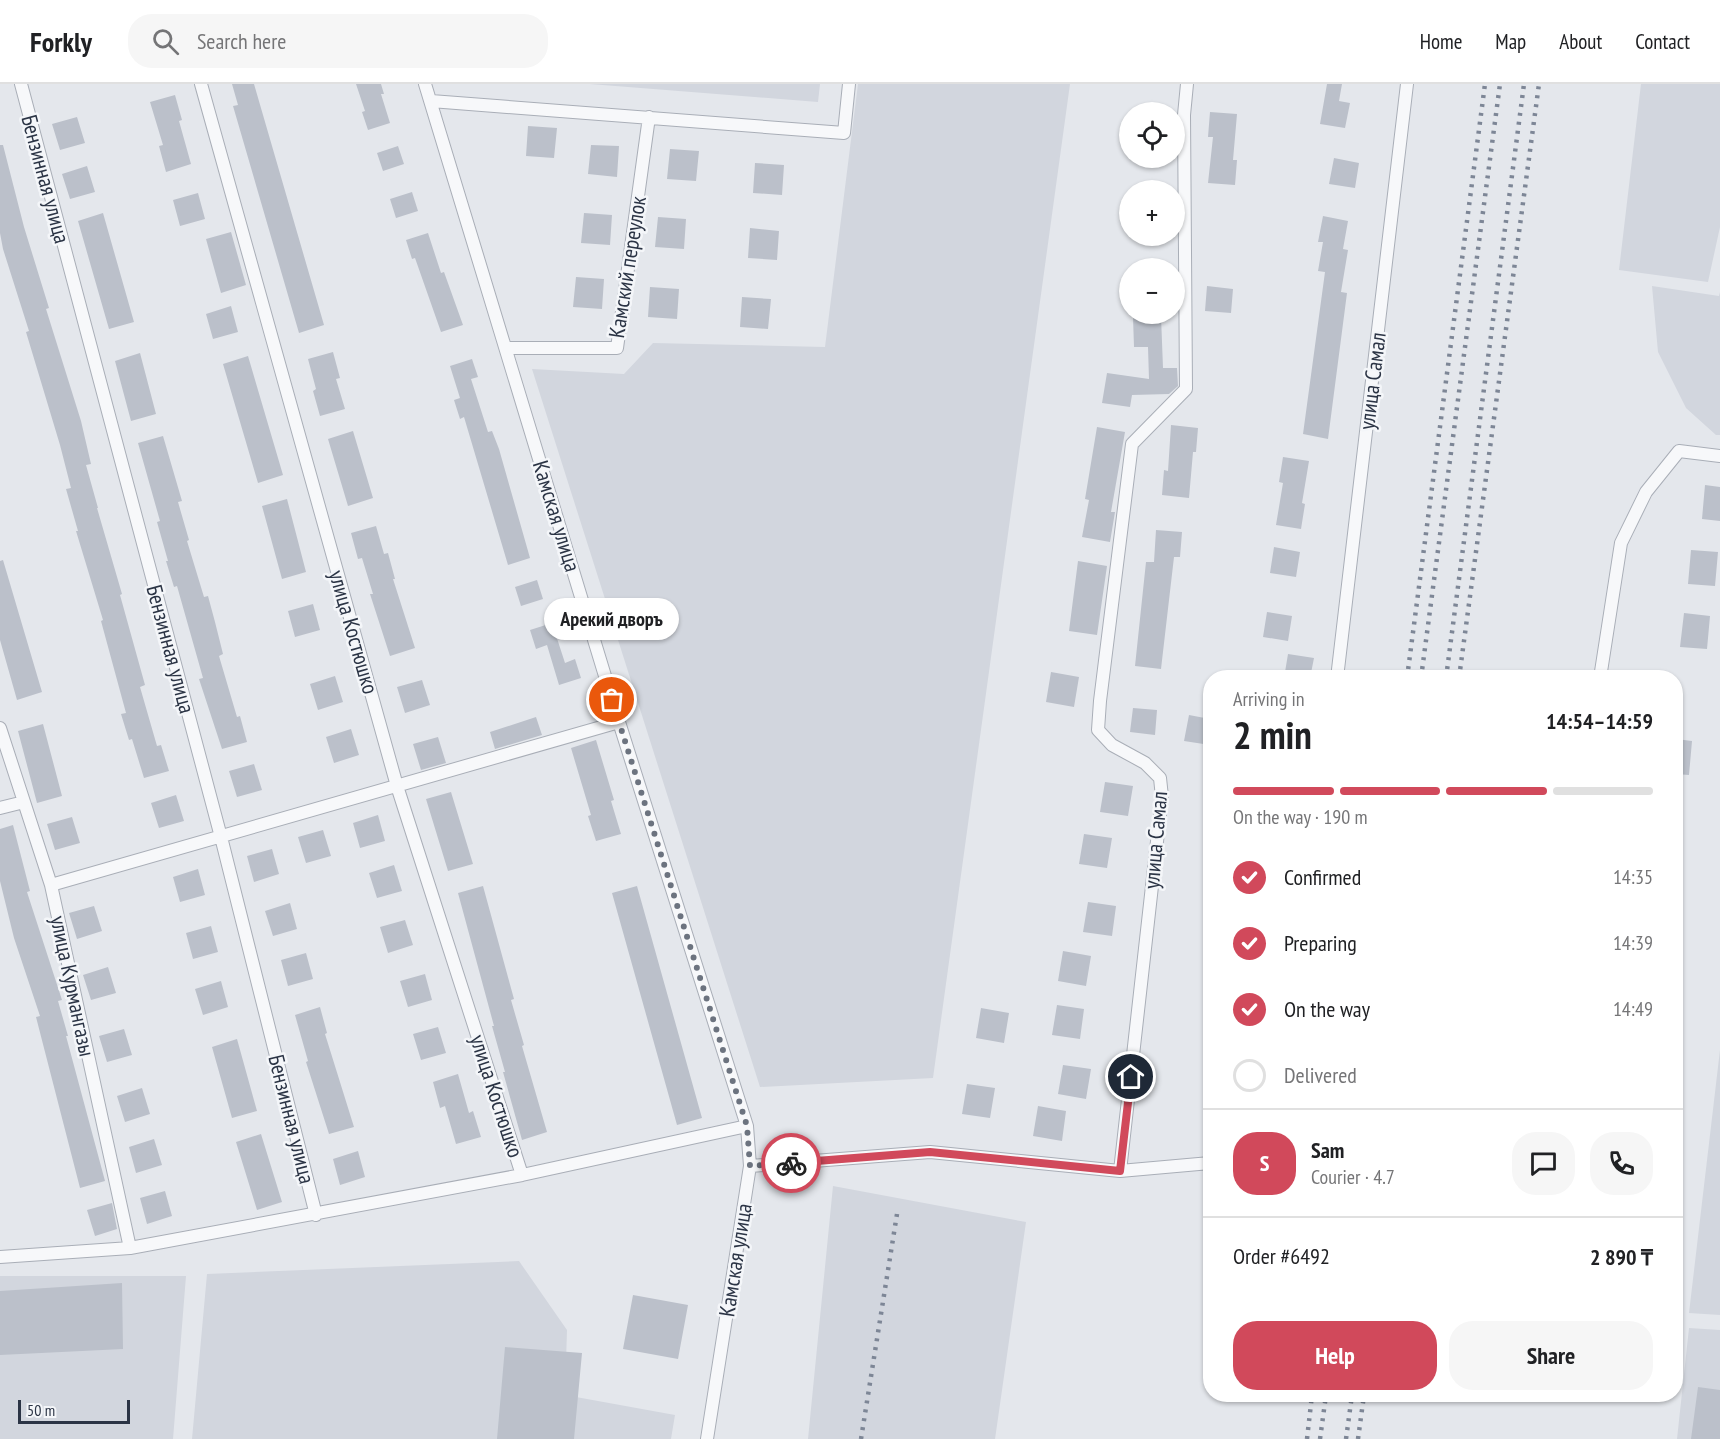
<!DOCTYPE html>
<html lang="en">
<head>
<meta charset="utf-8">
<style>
	body { margin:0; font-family:"PT Sans Narrow",sans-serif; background:#f6f6f6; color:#202124; height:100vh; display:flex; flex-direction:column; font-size:22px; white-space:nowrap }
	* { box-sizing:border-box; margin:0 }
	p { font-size:20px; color:#757577 }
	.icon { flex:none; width:33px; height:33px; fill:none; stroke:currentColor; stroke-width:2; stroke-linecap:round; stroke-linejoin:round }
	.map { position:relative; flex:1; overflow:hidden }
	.drawer { position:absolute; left:1203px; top:586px; width:480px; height:732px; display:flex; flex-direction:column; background:#fff; border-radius:24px; box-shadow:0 2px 4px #0004 }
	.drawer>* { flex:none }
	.fabs { position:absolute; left:1119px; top:18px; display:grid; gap:12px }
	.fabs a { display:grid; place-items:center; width:66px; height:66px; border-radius:50%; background:#fff; box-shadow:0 2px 4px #0004; font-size:30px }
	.scale { position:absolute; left:18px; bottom:15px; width:112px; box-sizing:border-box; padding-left:6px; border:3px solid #2b3445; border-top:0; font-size:16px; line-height:21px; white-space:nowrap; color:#2b3445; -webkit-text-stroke:4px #f4f6f9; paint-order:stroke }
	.pin { position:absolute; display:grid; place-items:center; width:51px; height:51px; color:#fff; margin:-26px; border:3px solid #fff; border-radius:50%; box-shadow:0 2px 6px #0007 }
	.courier { position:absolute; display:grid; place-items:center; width:60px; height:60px; margin:-30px; border:4px solid #d1495b; border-radius:50%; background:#fff; color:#222; box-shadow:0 2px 8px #0007 }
	.bubble { position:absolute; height:42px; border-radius:21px; background:#fff; box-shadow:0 2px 4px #0004; font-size:20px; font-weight:700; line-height:42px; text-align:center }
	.summary em { font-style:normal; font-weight:700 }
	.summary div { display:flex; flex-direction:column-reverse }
	.summary { display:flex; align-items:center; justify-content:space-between; height:102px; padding:0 30px }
	h1 { font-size:39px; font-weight:700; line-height:45px }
	.bar { display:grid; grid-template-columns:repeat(4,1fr); gap:9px 6px; align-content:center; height:72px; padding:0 30px }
	.bar i { height:8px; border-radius:4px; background:#e0e0e0 }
	.bar .on { background:#d1495b }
	.bar p { grid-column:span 4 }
	.line { display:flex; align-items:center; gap:15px; padding:0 30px; border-top:2px solid #e0e0e0 }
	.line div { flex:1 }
	.round { display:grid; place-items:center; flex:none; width:63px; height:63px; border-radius:24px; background:#f6f6f6 }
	ol { padding:0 30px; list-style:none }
	li { display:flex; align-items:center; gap:18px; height:66px }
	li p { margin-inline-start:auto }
	li .icon { padding:6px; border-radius:50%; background:#d1495b; color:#fff; stroke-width:4 }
	li:last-child { color:#757577 }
	li i { width:33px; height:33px; border:3px solid #e0e0e0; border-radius:50% }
	.button { display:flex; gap:12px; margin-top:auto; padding:12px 30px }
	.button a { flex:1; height:69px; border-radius:24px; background:#d1495b; color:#fff; font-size:24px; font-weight:700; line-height:69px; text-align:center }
	.button a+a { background:#f6f6f6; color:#202124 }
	header { display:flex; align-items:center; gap:36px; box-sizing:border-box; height:84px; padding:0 30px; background:#fff; border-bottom:2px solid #e0e0e0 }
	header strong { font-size:28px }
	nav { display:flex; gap:33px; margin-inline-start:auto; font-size:21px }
	.search { width:420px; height:54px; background:#f6f6f6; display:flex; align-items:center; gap:15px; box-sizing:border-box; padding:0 21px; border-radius:24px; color:#757577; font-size:22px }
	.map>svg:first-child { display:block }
	.built { fill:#d2d6de }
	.building { fill:#bbc0ca }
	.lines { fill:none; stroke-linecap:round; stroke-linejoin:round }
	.minor-casing { stroke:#a9aeb7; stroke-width:14 }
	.minor { stroke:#f7f8fa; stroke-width:12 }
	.rail { stroke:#7d8696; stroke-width:4.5; stroke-dasharray:3 6; stroke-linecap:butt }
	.done { stroke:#6c737f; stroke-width:6; stroke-dasharray:0 10.8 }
	.route { stroke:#d1495b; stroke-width:8 }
	.labels { text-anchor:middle; stroke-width:5; stroke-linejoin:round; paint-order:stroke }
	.street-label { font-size:22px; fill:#2b3445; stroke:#f4f6f9 }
</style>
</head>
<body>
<header>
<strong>Forkly</strong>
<div class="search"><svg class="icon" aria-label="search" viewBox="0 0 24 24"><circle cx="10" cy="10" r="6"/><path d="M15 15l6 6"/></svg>Search here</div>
<nav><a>Home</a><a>Map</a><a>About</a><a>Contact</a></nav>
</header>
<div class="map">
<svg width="1720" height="1355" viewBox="0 0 1720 1355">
	<rect width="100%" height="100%" fill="#e4e7ec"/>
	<!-- built -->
	<path class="built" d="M 590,0 L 820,0 L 818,18 Z
		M 858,0 L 1070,0 L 933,994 L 760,1003 L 532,285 L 624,290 L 653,259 L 825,263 Z
		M 1641,0 L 1720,0 L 1720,143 L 1708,198 L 1619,186 Z
		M 1652,202 L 1719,212 L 1720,208 L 1720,351 L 1716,351 L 1686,324 L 1658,268 Z
		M 1720,966 L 1720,1231 L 1689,1229 Z
		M 833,1102 L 1026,1138 L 995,1355 L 808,1355 Z
		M 519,1177 L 567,1246 L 565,1311 L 675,1331 L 671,1355 L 192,1355 L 207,1190 Z
		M 0,1192 L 186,1192 L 173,1355 L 0,1355 Z
		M 1689,1244 L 1720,1246 L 1720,1355 L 1677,1355 Z"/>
	<!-- building -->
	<path class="building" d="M 232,0 L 254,0 L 324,241 L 299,249 L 233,22 L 238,21 Z
		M 356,0 L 381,0 L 384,10 L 381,10 L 390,39 L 368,46 L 362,28 L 365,27 Z
		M 1327,0 L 1342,0 L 1339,17 L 1350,19 L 1345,44 L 1320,40 Z
		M 175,11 L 182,36 L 179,37 L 191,80 L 166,88 L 159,62 L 163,61 L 150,18 Z
		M 1210,28 L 1237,30 L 1233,76 L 1237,76 L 1235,101 L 1208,99 L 1213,53 L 1208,53 Z
		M 77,33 L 85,59 L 60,66 L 52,40 Z
		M 528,42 L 557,44 L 554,74 L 526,72 Z
		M 0,61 L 3,61 L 24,143 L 49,224 L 46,225 L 81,337 L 91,380 L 86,381 L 98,424 L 97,424 L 122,510 L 120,511 L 145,601 L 140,603 L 157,662 L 161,661 L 169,687 L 144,694 L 132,655 L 129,656 L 121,630 L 126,629 L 101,537 L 103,536 L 76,447 L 78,447 L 66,405 L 71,404 L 60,361 L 26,248 L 29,247 L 3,165 L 0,149 Z
		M 591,61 L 619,62 L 617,93 L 588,90 Z
		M 398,62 L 404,80 L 383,87 L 377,69 Z
		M 670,65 L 699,67 L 696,97 L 667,95 Z
		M 1334,74 L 1359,79 L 1355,104 L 1329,100 Z
		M 755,79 L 784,81 L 782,111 L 753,109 Z
		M 87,82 L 95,108 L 70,115 L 62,90 Z
		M 412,108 L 418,127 L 396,134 L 390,115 Z
		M 198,109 L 205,135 L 180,142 L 173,116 Z
		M 103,129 L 134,238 L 109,245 L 78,137 Z
		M 584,129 L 612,131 L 610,161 L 581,159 Z
		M 1323,132 L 1348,137 L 1343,165 L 1348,166 L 1341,208 L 1347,209 L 1328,355 L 1303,350 L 1325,188 L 1318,187 L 1323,158 L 1318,158 Z
		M 658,133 L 686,135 L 684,165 L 655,163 Z
		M 750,144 L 779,147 L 777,176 L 748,174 Z
		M 231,148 L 246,201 L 221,209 L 206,155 Z
		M 428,149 L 441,189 L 444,188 L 463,241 L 441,248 L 415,174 L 412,175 L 406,156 Z
		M 576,193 L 604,195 L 602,225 L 573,223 Z
		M 1207,202 L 1233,205 L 1231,229 L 1205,227 Z
		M 650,203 L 679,205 L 677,235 L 648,233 Z
		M 742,213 L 771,215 L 768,245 L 740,243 Z
		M 231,222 L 238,248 L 213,255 L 206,230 Z
		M 1161,232 L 1163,284 L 1177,284 L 1178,302 L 1169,310 L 1132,311 L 1130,323 L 1102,319 L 1107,289 L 1149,295 L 1148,263 L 1134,263 L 1133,233 Z
		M 333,268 L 340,294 L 336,295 L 345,325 L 320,332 L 313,307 L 316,305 L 308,275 Z
		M 140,269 L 156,330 L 131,337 L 115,277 Z
		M 248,272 L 283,391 L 258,399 L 223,280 Z
		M 472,275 L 478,293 L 471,295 L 488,348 L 492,347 L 499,365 L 530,474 L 508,481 L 464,333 L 460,335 L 454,316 L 460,314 L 450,282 Z
		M 1171,341 L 1198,344 L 1196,368 L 1193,368 L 1189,414 L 1162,411 L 1164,386 L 1168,387 Z
		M 1097,343 L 1125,348 L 1111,428 L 1115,428 L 1110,458 L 1082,453 L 1089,416 L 1085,415 Z
		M 353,347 L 373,414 L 348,422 L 328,355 Z
		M 163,352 L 182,417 L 178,418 L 189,456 L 187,457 L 204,513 L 208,512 L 215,538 L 223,570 L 219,572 L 237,633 L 240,632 L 247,658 L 222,665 L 199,595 L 203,594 L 177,502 L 174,503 L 166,477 L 168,477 L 157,438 L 160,437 L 138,359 Z
		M 1283,373 L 1309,377 L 1302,419 L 1305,420 L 1301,445 L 1276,441 L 1283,399 L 1279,398 Z
		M 1705,401 L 1720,403 L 1720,437 L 1702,435 Z
		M 287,415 L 306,488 L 282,495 L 262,422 Z
		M 376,442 L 384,470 L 388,469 L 395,495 L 393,495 L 415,564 L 390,572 L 370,510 L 373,510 L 362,474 L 358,475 L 351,449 Z
		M 1156,446 L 1182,448 L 1180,473 L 1174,473 L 1161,585 L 1135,582 L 1146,478 L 1154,478 Z
		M 1274,463 L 1300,468 L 1296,493 L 1270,489 Z
		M 1691,466 L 1718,468 L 1715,502 L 1688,500 Z
		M 3,476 L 42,608 L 17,616 L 0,556 L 0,477 Z
		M 1078,477 L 1107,482 L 1097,551 L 1069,547 Z
		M 537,496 L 543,515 L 521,522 L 515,503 Z
		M 313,520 L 320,546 L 295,553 L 288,527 Z
		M 1267,528 L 1292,532 L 1288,557 L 1263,553 Z
		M 1684,529 L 1710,532 L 1707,565 L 1680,563 Z
		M 552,539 L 565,579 L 575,575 L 581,594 L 559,601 L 547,561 L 536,565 L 530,546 Z
		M 1288,570 L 1314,574 L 1310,594 L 1284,594 Z
		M 1051,588 L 1079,593 L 1074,623 L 1046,618 Z
		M 335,592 L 343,618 L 318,626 L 310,600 Z
		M 422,596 L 430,621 L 405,629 L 397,603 Z
		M 600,605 L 609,632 L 597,636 L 589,609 Z
		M 1133,624 L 1157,626 L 1155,651 L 1130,648 Z
		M 1189,631 L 1210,635 L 1210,661 L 1184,657 Z
		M 536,633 L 542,651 L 495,665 L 490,648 Z
		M 43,640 L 62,712 L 37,719 L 18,647 Z
		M 351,645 L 359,671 L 334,679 L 326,653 Z
		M 438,653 L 446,679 L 421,686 L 413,660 Z
		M 1676,655 L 1692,657 L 1689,691 L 1676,690 Z
		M 596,656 L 614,716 L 611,717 L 621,750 L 596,757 L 588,732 L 591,731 L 571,664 Z
		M 254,680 L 262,706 L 237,713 L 229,687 Z
		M 1105,698 L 1133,702 L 1128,732 L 1100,728 Z
		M 451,708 L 473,780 L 448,787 L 426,715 Z
		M 176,711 L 184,737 L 159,744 L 151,719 Z
		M 378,731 L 385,757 L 360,764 L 353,739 Z
		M 72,733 L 80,759 L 55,766 L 47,740 Z
		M 13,741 L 30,807 L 27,808 L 62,916 L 58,917 L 68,952 L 66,952 L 105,1097 L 80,1104 L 36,933 L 40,932 L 14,854 L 0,797 L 0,745 Z
		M 323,746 L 331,772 L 306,779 L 298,753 Z
		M 1084,750 L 1112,754 L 1107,784 L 1079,780 Z
		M 272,765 L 279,790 L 254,798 L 247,772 Z
		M 394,781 L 402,807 L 377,814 L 369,789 Z
		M 198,785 L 205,811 L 180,818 L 173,793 Z
		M 483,802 L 514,915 L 511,916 L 524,961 L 522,962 L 547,1048 L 522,1056 L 503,988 L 505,988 L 492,942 L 494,942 L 458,809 Z
		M 637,802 L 702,1034 L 677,1041 L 612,809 Z
		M 1088,818 L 1116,822 L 1112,852 L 1083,848 Z
		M 290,819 L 297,845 L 273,852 L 265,827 Z
		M 94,822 L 102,847 L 77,855 L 69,829 Z
		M 405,836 L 413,861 L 388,869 L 380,843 Z
		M 211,842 L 218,868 L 193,875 L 186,849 Z
		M 1063,867 L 1091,872 L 1086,902 L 1058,897 Z
		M 306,869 L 313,895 L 288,902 L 281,876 Z
		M 108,883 L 116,909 L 91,916 L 83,891 Z
		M 425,890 L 432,916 L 408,923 L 400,897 Z
		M 221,897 L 228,923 L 203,931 L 195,905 Z
		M 1057,921 L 1084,925 L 1080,955 L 1052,951 Z
		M 320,923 L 327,949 L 325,950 L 354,1043 L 329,1050 L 306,978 L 308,977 L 295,931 Z
		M 981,924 L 1009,929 L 1004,959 L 976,954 Z
		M 438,943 L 446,969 L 421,976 L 413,950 Z
		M 124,945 L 132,971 L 107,978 L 99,952 Z
		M 237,955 L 257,1027 L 232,1034 L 212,963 Z
		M 1063,981 L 1091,985 L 1086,1015 L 1058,1010 Z
		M 458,990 L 469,1029 L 473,1027 L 481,1053 L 456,1060 L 445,1022 L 440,1024 L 433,998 Z
		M 967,1000 L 995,1004 L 990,1034 L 962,1030 Z
		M 142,1004 L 150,1030 L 125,1038 L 117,1012 Z
		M 1038,1022 L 1066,1027 L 1062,1057 L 1033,1052 Z
		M 261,1050 L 282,1118 L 257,1126 L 236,1058 Z
		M 154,1055 L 162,1081 L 136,1089 L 129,1063 Z
		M 358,1067 L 365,1093 L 340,1101 L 333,1075 Z
		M 165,1107 L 172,1132 L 147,1140 L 140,1114 Z
		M 112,1119 L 117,1145 L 95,1152 L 87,1126 Z
		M 122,1199 L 123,1265 L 0,1271 L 0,1207 Z
		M 633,1211 L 688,1221 L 678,1275 L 623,1265 Z
		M 505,1263 L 582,1269 L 574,1355 L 497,1355 Z
		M 1698,1303 L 1720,1306 L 1720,1355 L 1691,1355 Z"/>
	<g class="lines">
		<defs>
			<path id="minor" d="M 21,0 L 221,753 L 316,1131
				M 201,0 L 397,702 L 522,1091
				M 425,0 L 619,638 L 747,1042 L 750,1082 L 707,1355
				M 431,17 L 844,49 L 849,0
				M 507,264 L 617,264 L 649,33
				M 1337,594 L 1407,0
				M 1600,594 L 1621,459 L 1646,408 L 1679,367 L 1720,372
				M 0,644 L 51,801 L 130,1164
				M 0,724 L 24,718
				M 51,801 L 619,638
				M 750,1082 L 930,1068 L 1120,1087 L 1162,713 L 1160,694 L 1145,679 L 1112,661 L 1098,646 L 1100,617 L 1132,360 L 1186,305 L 1184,31 L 1187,0
				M 1120,1087 L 1210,1079
				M 0,1173 L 130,1164 L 522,1091 L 747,1042"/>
		</defs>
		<!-- minor casing -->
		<use href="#minor" class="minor-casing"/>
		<!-- minor -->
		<use href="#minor" class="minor"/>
		<!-- rail -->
		<path class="rail" d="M 1407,594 L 1485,0
			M 1421,594 L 1500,0
			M 1446,594 L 1524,0
			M 1459,594 L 1539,0
			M 861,1355 L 897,1130
			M 1307,1355 L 1312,1311
			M 1320,1355 L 1326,1311
			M 1346,1355 L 1352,1311
			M 1358,1355 L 1364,1311"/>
	</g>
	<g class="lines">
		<!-- done -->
		<path class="done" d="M 612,616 L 747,1042 L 750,1082 L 791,1079"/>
		<!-- route -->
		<path class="route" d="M 791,1079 L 930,1068 L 1120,1087 L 1131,993"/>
	</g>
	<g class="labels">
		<!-- street labels -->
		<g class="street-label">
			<text transform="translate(46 95) rotate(75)" y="8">Бензинная улица</text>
			<text transform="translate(627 183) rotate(-81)" y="8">Камский переулок</text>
			<text transform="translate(1372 297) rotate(-83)" y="8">улица Самал</text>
			<text transform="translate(557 432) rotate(73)" y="8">Камская улица</text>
			<text transform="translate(354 548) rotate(74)" y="8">улица Костюшко</text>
			<text transform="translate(171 565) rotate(75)" y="8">Бензинная улица</text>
			<text transform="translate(1155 756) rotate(-85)" y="8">улица Самал</text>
			<text transform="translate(73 902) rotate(78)" y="8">улица Курмангазы</text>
			<text transform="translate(497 1012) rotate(72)" y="8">улица Костюшко</text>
			<text transform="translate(292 1035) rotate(76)" y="8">Бензинная улица</text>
			<text transform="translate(735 1176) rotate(-81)" y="8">Камская улица</text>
		</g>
	</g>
</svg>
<div class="fabs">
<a><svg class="icon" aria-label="locate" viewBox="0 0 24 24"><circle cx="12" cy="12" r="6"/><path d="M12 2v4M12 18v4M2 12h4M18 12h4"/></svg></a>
<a>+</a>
<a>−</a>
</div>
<div class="scale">50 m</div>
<div class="pin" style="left:612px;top:616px;background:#ea580c"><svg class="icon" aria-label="bag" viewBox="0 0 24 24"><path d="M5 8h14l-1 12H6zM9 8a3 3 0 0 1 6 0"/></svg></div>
<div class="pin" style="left:1131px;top:993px;background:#1f2937"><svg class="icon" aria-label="home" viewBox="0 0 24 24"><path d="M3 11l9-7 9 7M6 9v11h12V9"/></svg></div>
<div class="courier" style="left:791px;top:1079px"><svg class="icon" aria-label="bike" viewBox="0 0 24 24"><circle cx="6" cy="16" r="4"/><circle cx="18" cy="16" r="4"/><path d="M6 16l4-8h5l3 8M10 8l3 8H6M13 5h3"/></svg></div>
<div class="bubble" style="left:544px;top:514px;width:135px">Арекий дворъ</div>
<section class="drawer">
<div class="summary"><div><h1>2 min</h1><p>Arriving in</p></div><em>14:54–14:59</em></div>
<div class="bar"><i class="on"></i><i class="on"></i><i class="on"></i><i></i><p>On the way · 190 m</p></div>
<ol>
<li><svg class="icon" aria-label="check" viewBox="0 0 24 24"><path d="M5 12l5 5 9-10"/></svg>Confirmed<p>14:35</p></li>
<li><svg class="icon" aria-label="check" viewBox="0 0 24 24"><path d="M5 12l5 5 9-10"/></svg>Preparing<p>14:39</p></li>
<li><svg class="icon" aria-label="check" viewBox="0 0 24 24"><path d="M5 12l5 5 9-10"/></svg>On the way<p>14:49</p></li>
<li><i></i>Delivered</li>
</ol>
<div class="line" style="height:108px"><b class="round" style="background:#d1495b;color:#fff">S</b><div><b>Sam</b><p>Courier · 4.7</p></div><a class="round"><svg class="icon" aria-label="chat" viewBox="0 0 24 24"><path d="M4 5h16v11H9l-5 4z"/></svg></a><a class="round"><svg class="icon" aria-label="phone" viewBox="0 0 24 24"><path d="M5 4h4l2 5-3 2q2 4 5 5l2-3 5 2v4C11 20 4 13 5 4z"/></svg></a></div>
<div class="line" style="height:78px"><div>Order #6492</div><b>2 890 ₸</b></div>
<div class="button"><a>Help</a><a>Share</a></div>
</section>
</div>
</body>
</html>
